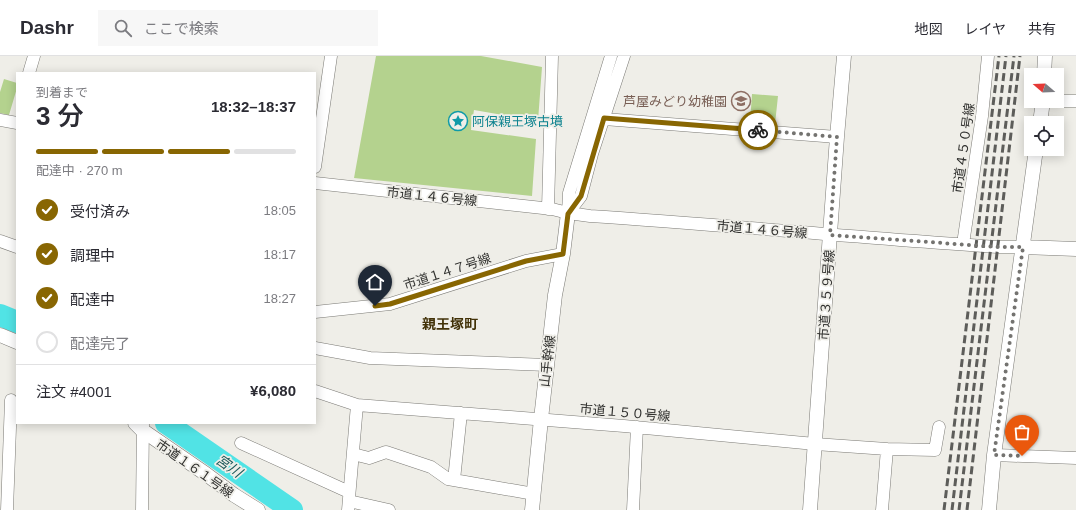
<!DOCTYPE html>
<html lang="ja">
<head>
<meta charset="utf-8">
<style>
	body { margin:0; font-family:Helvetica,"Noto Sans JP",sans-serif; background:#f7f7f7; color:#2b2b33; height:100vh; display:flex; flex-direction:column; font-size:15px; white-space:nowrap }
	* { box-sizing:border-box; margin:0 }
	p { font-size:13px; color:#7c7c81 }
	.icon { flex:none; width:22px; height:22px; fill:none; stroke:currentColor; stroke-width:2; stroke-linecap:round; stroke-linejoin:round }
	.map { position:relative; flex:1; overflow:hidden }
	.panel { position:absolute; left:16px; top:16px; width:300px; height:352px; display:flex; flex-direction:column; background:#fff; border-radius:0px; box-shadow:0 2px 10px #0003 }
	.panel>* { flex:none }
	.needle { width:26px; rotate:289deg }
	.buttons { position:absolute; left:1024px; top:12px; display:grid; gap:8px }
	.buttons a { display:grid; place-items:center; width:40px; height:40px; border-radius:0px; background:#fff; box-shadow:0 2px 10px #0003; font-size:20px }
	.pin { position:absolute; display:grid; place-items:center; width:34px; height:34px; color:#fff; margin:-41px -17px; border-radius:50% 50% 50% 0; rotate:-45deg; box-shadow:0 0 4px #0007 }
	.pin .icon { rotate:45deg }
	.courier { position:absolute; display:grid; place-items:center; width:40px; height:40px; margin:-20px; border:3px solid #886602; border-radius:50%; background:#fff; color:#222; box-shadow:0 1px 5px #0007 }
	.overview em { font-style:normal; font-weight:600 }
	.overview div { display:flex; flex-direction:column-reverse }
	.overview { display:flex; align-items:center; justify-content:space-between; height:68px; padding:0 20px }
	h1 { font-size:26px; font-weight:600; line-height:30px }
	.bar { display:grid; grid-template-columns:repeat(4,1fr); gap:6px 4px; align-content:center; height:48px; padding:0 20px }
	.bar i { height:5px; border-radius:3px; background:#e1e1e2 }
	.bar .active { background:#886602 }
	.bar p { grid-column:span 4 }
	.line { display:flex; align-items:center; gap:10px; padding:0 20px; border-top:1px solid #e1e1e2 }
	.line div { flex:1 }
	ol { padding:0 20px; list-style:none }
	li { display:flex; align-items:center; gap:12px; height:44px }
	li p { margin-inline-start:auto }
	li .icon { padding:4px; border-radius:50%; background:#886602; color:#fff; stroke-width:4 }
	li:last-child { color:#7c7c81 }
	li i { width:22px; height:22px; border:2px solid #e1e1e2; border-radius:50% }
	header { display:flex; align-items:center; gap:24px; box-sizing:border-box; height:56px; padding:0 20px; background:#fff; border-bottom:1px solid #e1e1e2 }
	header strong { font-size:19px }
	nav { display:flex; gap:22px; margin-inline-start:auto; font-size:14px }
	.search { width:280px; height:36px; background:#f7f7f7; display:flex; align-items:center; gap:10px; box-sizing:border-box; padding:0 14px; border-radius:0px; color:#7c7c81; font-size:15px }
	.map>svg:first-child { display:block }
	.green { fill:#b4d28e }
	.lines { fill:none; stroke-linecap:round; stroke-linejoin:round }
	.river { stroke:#51e3e5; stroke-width:22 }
	.minor-casing { stroke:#7b7a75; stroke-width:13 }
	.tertiary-casing { stroke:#7b7a75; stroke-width:15 }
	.minor { stroke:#fff; stroke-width:12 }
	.tertiary { stroke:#fff; stroke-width:14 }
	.rail { stroke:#5d5d5a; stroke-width:3; stroke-dasharray:8 4; stroke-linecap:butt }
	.done { stroke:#747370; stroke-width:4; stroke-dasharray:0 7.2 }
	.route { stroke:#886602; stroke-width:5 }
	.labels { text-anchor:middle; stroke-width:3.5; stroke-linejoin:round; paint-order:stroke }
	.education-label { font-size:13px; fill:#785e54; stroke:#efeee8; text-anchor:end }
	.culture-label { font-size:13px; fill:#0d838f; stroke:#efeee8; text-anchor:start }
	.street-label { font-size:13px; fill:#31312f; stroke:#efeee8 }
	.neighbourhood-label { font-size:14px; font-weight:bold; fill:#423208; stroke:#efeee8 }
	.water-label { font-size:14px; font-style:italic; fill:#1e5b5b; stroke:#efeee8 }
</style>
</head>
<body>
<header>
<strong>Dashr</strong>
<div class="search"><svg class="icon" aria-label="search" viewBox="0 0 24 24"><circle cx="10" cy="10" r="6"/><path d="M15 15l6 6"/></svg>ここで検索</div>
<nav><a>地図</a><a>レイヤ</a><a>共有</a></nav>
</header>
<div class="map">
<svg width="1076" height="454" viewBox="0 0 1076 454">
	<rect width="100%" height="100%" fill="#efeee8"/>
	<!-- green -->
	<path class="green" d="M 376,0 L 481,0 L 542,11 L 538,65 L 474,54 L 471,74 L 536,83 L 532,140 L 354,122 Z
		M 4,23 L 17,27 L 17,32 L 9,59 L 0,57 L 0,36 Z
		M 752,38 L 778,40 L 775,68 L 750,66 Z"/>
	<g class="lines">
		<!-- river -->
		<path class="river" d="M 0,259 L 17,266
			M 166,367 L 292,454"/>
		<defs>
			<path id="minor" d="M 29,17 L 34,0
				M 1057,45 L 1076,45
				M 604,63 L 837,81
				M 0,64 L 17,67
				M 315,111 L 331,0
				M 315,127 L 552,153 L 568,157 L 590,160 C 726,169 862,182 998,191 L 1023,191
				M 548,153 L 552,0
				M 568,157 L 581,140 L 592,98 L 624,0
				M 568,157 L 569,137 L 611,0
				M 0,185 L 17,191
				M 963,188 L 982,60 L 988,0
				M 315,256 L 390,248 L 526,205 L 563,198
				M 315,292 L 370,302 L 547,309
				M 315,335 L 357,349 L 624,370 L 815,388 L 887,393 L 935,394 L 939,371
				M 241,387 L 349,436
				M 353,398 L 369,402 L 386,396 L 431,411 L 448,423 L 534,438
				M 994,399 L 1076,402
				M 454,424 L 461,357
				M 349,445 L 389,454
				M 7,454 L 11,344
				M 142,454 L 143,367
				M 348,454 L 357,349
				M 633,454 L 637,371
				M 882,454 L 887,393"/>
			<path id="tertiary" d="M 1044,19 L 1045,0
				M 1040,67 L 1043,45
				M 1023,191 L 1076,193
				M 0,279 L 17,286
				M 135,367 L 142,374 L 206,418 L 234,439 L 258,454
				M 532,454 L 541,363 L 555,239 L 563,198 L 568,157
				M 810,454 L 837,81 L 844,0
				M 989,454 L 994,399 L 1036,93"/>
		</defs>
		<!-- minor casing -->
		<use href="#minor" class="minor-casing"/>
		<!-- tertiary casing -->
		<use href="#tertiary" class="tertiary-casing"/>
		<!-- minor -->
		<use href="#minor" class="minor"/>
		<!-- tertiary -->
		<use href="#tertiary" class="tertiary"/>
		<!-- rail -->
		<path class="rail" d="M 944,454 L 999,0
			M 952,454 L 1006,0
			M 959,454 L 1014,0
			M 967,454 L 1020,0"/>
	</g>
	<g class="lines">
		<!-- done -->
		<path class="done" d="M 758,74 L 837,81 L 830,179 L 998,191 L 1023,191 L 994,399 L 1022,400"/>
		<!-- route -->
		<path class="route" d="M 375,250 L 390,248 L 526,205 L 563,198 L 568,158 L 581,140 L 604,62 L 758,74"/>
	</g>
	<!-- icons -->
	<defs>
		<symbol id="school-ring" viewBox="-11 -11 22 22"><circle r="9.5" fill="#efeee8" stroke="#8d6e63" stroke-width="1.5"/><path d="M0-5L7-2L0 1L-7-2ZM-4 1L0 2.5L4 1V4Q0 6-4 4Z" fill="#8d6e63"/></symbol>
		<symbol id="sight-ring" viewBox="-11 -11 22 22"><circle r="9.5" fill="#efeee8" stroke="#0f9aa8" stroke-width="1.5"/><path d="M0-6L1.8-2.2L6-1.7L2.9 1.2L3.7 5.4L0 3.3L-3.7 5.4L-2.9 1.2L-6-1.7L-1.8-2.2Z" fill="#0f9aa8"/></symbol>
	</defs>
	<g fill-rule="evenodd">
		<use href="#school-ring" x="730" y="34" width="22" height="22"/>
		<use href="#sight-ring" x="447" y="54" width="22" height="22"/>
	</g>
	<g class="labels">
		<!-- education labels -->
		<g class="education-label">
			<text x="727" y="50">芦屋みどり幼稚園</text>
		</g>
		<!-- culture labels -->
		<g class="culture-label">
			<text x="472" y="70">阿保親王塚古墳</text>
		</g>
		<!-- street labels -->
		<g class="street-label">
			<text transform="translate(963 92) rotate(-82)" y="5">市道４５０号線</text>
			<text transform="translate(432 140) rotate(6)" y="5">市道１４６号線</text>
			<text transform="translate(762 173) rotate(5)" y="5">市道１４６号線</text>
			<text transform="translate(447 215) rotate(-18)" y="5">市道１４７号線</text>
			<text transform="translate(826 239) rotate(-86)" y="5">市道３５９号線</text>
			<text transform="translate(547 305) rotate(-83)" y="5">山手幹線</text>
			<text transform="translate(625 356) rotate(5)" y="5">市道１５０号線</text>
			<text transform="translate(195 412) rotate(35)" y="5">市道１６１号線</text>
		</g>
		<!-- neighbourhood labels -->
		<g class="neighbourhood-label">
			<text x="450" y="273">親王塚町</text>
		</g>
		<!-- water labels -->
		<g class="water-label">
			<text transform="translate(229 410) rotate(35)" y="5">宮川</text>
		</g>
	</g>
</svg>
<div class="buttons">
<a><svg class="needle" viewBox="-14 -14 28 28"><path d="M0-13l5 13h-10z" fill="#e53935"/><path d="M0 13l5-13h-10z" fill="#7c7c81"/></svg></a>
<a><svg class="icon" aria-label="locate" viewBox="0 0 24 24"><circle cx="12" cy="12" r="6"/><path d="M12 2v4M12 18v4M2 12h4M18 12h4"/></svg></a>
</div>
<div class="pin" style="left:1022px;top:400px;background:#ea580c"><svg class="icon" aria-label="bag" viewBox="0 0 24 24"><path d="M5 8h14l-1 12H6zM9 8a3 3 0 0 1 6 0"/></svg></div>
<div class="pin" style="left:375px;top:250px;background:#1f2937"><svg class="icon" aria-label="home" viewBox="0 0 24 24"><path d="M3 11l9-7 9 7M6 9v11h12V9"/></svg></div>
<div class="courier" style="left:758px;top:74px"><svg class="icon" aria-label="bike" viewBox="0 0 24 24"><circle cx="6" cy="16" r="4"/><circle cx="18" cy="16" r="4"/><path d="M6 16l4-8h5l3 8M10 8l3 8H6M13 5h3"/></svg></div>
<section class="panel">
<div class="overview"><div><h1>3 分</h1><p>到着まで</p></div><em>18:32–18:37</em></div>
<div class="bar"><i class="active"></i><i class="active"></i><i class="active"></i><i></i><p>配達中 · 270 m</p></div>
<ol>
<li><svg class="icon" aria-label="check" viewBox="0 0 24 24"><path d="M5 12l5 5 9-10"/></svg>受付済み<p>18:05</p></li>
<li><svg class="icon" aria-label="check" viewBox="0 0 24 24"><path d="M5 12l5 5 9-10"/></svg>調理中<p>18:17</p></li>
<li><svg class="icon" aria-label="check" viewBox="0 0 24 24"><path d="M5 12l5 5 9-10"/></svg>配達中<p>18:27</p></li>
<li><i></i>配達完了</li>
</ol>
<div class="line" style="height:52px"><div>注文 #4001</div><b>¥6,080</b></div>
</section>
</div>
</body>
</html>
